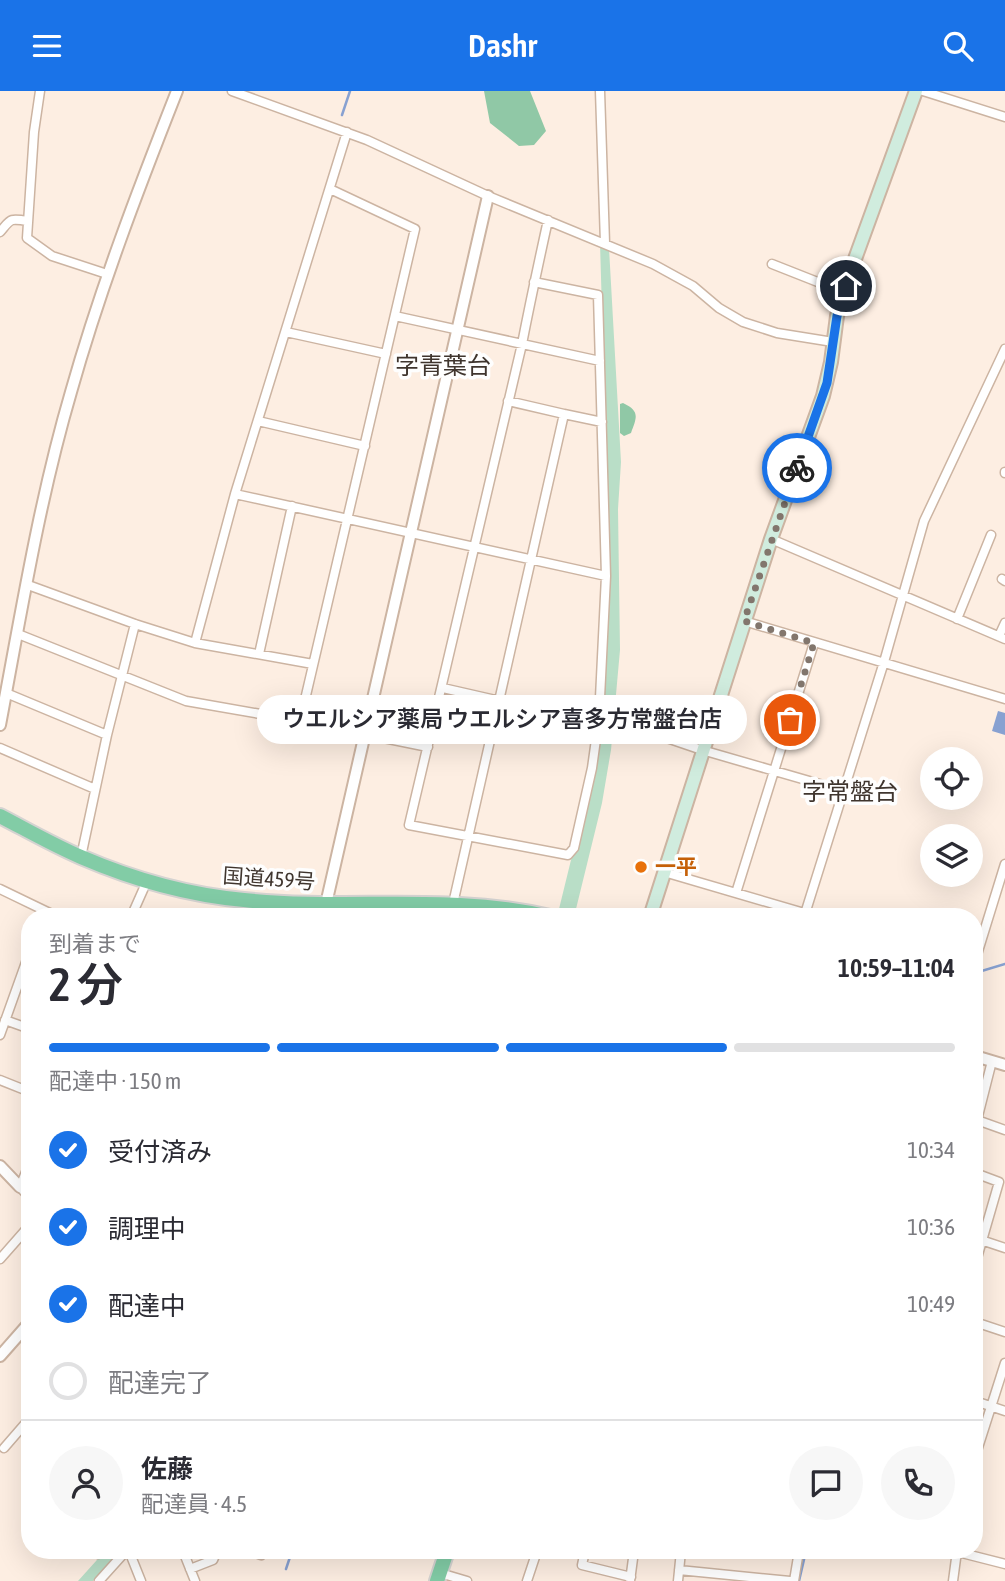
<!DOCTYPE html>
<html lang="ja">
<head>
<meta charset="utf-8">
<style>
	body { margin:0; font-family:"Asap Condensed","Noto Sans JP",sans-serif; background:#f7f7f7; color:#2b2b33; height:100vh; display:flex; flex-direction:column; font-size:26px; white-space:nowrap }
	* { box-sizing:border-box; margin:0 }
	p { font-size:23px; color:#7c7c81 }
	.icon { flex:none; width:38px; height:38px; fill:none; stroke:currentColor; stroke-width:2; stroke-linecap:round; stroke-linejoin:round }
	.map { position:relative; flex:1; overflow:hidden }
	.sheet { position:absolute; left:21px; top:817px; width:962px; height:651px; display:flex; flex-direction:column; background:#fff; border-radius:28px; box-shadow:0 7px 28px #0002 }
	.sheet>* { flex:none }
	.buttons { position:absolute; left:920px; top:656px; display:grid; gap:14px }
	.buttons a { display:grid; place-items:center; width:63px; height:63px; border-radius:50%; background:#fff; box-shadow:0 7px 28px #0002; font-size:35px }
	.pin { position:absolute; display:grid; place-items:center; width:60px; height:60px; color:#fff; margin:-30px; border:4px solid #fff; border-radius:50%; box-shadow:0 2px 7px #0007 }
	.courier { position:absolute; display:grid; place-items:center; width:70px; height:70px; margin:-35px; border:5px solid #1a73e8; border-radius:50%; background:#fff; color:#222; box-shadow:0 2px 9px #0007 }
	.bubble { position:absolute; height:49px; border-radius:24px; background:#fff; box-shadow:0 7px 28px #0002; font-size:23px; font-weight:600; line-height:49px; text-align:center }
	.summary em { font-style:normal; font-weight:600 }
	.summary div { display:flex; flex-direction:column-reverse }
	.summary { display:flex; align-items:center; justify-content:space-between; height:119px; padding:0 28px }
	h1 { font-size:46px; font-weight:600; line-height:52px }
	.bar { display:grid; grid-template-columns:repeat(4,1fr); gap:10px 7px; align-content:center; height:84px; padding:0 28px }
	.bar i { height:9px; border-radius:5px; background:#e1e1e2 }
	.bar .selected { background:#1a73e8 }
	.bar p { grid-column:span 4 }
	.line { display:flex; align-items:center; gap:18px; padding:0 28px; border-top:2px solid #e1e1e2 }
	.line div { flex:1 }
	.round { display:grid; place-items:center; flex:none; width:74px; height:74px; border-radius:37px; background:#f7f7f7 }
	ol { padding:0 28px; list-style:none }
	li { display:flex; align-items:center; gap:21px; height:77px }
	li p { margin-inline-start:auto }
	li .icon { padding:7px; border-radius:50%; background:#1a73e8; color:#fff; stroke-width:4 }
	li:last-child { color:#7c7c81 }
	li i { width:38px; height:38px; border:4px solid #e1e1e2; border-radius:50% }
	header { display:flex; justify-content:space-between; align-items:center; height:91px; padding:0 28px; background:#1a73e8; color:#fff; font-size:32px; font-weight:600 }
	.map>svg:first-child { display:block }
	.green { fill:#b9dec7 }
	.forest { fill:#90c8a6 }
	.water { fill:#88a1d1 }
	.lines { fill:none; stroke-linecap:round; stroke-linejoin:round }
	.stream { stroke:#88a1d1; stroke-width:2.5 }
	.minor-casing { stroke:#ccb4a2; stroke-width:11 }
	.tertiary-casing { stroke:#ccb4a2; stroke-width:14 }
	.secondary-casing { stroke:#ccb4a2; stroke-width:16 }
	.trunk-casing { stroke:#d5d3d1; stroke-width:18 }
	.minor { stroke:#fff; stroke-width:8 }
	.tertiary { stroke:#fff; stroke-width:10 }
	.secondary { stroke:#d0ecde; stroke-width:12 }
	.trunk { stroke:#82cca6; stroke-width:14 }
	.done { stroke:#82766d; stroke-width:7; stroke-dasharray:0 12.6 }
	.route { stroke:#1a73e8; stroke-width:9 }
	.food-dot { fill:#e8710a; stroke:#fefefe; stroke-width:2.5 }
	.labels { text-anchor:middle; stroke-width:7; stroke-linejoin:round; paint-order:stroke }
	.food-label { font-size:21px; font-weight:bold; fill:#c56008; stroke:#fefefe; text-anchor:start }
	.street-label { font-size:21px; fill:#3f352e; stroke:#fefefe }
	.quarter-label { font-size:24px; fill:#3f352e; stroke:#fefefe }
</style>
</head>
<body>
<header><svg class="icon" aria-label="menu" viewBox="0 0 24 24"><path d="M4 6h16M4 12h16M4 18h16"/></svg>Dashr<svg class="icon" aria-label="search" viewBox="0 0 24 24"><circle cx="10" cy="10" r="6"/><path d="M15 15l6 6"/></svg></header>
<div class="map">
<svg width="1005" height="1490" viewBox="0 0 1005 1490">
	<rect width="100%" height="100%" fill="#fdeee2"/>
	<!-- green -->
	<path class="green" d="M 600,152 L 609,157 L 621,371 L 618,418 L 620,559 L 611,659 L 602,712 L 575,822 L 559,818 L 594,675 L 610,493 Z
		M 105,1460 L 120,1460 L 93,1490 L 78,1490 Z"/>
	<!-- forest -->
	<path class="forest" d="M 484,0 L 530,0 L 546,40 L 534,54 L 519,55 L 490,32 Z
		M 623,312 C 640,320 637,326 631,342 L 624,345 L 620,342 L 620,313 Z"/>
	<!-- water -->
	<path class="water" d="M 998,620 L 1005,622 L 1005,644 L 992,640 Z"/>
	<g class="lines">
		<!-- stream -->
		<path class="stream" d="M 342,24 L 350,0
			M 975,882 L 1005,873
			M 286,1478 L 292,1460
			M 799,1490 L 806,1460"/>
		<defs>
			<path id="minor" d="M 40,0 L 34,41 L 27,147 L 52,165 L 107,183
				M 232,0 L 367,49 L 488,105 L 653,173 L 693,195 L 719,217 L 743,231 L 777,242 L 833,251
				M 600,0 L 605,152
				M 923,0 L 1005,26
				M 0,141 C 11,128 9,127 28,130
				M 772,173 L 843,201
				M 534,191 L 598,204 L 606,485 L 599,627 L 592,677 L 574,757 L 568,764 L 409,734 L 522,253 C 530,212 539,170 548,129
				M 395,225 L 600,270
				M 286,241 L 386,263
				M 564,323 L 602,331
				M 258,330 L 365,355
				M 1005,382 L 1005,381
				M 235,403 L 606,485
				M 771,448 L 1005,548
				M 1002,488 L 1005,490
				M 28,494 L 135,533 L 195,552 L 313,573
				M 957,528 L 991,444
				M 744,530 L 1005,608
				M 18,543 L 186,610 L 300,630 L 428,656
				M 999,545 L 1005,532
				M 195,552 L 235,403 L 347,41
				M 259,563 L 292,415
				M 443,597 L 500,610
				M 6,602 L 107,644
				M 599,627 L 640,635 L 655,643 L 702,659 L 844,700
				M 300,630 L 415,138 L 330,98
				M 0,657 L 95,698
				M 81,766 L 107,644 L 135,533
				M 664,781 L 818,826
				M 0,798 L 58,826
				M 736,802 L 814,552
				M 131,826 L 147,790
				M 450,826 L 564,323 L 508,310
				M 804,826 L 884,571 L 924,430 L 1005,258
				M 975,870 L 1005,773
				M 5,929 L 30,938
				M 0,944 L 30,860
				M 0,989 L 30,1001
				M 977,1029 L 1005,1039
				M 975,1037 L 992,970
				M 30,1071 L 20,1096 L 30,1107
				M 975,1082 L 999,1091 L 975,1174
				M 975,1147 L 1005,1157
				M 0,1168 L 30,1134
				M 975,1231 L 1005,1241
				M 975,1310 L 1005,1320
				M 4,1357 L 30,1327
				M 975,1366 L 1005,1272
				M 129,1460 L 141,1490
				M 183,1460 L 195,1490
				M 250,1460 L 261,1464 L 263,1460
				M 585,1460 L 582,1474 L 631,1486
				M 954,1460 L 1005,1473
				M 98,1463 L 102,1460
				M 190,1478 L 213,1469 L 217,1460
				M 679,1479 L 790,1490
				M 440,1482 L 467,1490
				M 99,1490 L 126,1460
				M 527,1490 L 537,1460
				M 630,1490 L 634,1460
				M 678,1490 L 681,1460
				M 794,1490 L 799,1460
				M 953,1490 L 957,1460"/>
			<path id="tertiary" d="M 0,634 C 21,523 39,410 71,301 C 100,198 138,99 177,0
				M 323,826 L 488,105
				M 975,965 L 1005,974
				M 0,1075 L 20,1096
				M 0,1265 L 30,1231"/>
			<path id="secondary" d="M 650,826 L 771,448 L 823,305 L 831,271 L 837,225 L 843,201 L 916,0"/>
			<path id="trunk" d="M 0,725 C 27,739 53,754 81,766 C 132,788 189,804 244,809 C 348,820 447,802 550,826
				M 437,1490 L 447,1460"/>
		</defs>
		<!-- minor casing -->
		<use href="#minor" class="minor-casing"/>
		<!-- tertiary casing -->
		<use href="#tertiary" class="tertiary-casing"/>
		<!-- secondary casing -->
		<use href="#secondary" class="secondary-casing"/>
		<!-- trunk casing -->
		<use href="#trunk" class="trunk-casing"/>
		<!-- minor -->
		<use href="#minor" class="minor"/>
		<!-- tertiary -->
		<use href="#tertiary" class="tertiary"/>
		<!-- secondary -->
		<use href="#secondary" class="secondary"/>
		<!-- trunk -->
		<use href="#trunk" class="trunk"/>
	</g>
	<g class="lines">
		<!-- done -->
		<path class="done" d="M 790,629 L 814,552 L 744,530 L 797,377"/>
		<!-- route -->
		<path class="route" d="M 797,377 L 827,292 L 837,225 L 846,195"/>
	</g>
	<!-- markers -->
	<circle class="food-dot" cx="641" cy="776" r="7"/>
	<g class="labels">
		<!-- food labels -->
		<g class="food-label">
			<text x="655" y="783">一平</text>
		</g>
		<!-- street labels -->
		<g class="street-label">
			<text transform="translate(269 788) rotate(4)" y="7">国道459号</text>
		</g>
		<!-- quarter labels -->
		<g class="quarter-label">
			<text x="443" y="283">字青葉台</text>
			<text x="850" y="709">字常盤台</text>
		</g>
	</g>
</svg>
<div class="buttons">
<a><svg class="icon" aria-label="locate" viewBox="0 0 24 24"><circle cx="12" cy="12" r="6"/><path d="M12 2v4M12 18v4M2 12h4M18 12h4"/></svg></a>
<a><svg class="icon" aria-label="layers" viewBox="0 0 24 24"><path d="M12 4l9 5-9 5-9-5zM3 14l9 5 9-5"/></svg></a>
</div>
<div class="pin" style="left:790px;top:629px;background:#ea580c"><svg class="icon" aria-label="bag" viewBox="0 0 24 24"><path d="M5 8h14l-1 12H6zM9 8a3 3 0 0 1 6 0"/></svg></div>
<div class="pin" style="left:846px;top:195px;background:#1f2937"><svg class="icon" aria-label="home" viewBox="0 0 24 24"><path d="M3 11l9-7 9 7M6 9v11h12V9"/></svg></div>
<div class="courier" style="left:797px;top:377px"><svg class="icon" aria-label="bike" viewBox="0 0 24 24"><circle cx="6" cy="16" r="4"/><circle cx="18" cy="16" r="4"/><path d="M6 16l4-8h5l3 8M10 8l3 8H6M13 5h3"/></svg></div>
<div class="bubble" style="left:257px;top:604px;width:490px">ウエルシア薬局 ウエルシア喜多方常盤台店</div>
<section class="sheet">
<div class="summary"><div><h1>2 分</h1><p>到着まで</p></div><em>10:59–11:04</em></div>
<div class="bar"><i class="selected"></i><i class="selected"></i><i class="selected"></i><i></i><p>配達中 · 150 m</p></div>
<ol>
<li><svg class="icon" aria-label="check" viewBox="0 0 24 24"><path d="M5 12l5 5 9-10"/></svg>受付済み<p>10:34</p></li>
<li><svg class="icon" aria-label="check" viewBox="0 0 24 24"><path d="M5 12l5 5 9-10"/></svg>調理中<p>10:36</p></li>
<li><svg class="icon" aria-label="check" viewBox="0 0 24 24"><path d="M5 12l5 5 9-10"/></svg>配達中<p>10:49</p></li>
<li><i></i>配達完了</li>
</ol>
<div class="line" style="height:126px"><a class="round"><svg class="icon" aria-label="person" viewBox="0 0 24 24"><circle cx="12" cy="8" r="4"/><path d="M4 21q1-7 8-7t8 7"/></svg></a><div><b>佐藤</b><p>配達員 · 4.5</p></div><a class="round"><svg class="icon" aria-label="chat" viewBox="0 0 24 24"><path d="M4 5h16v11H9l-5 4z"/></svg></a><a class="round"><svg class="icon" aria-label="phone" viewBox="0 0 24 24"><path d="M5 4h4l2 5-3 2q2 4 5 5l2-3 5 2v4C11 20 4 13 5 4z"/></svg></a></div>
</section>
</div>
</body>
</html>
